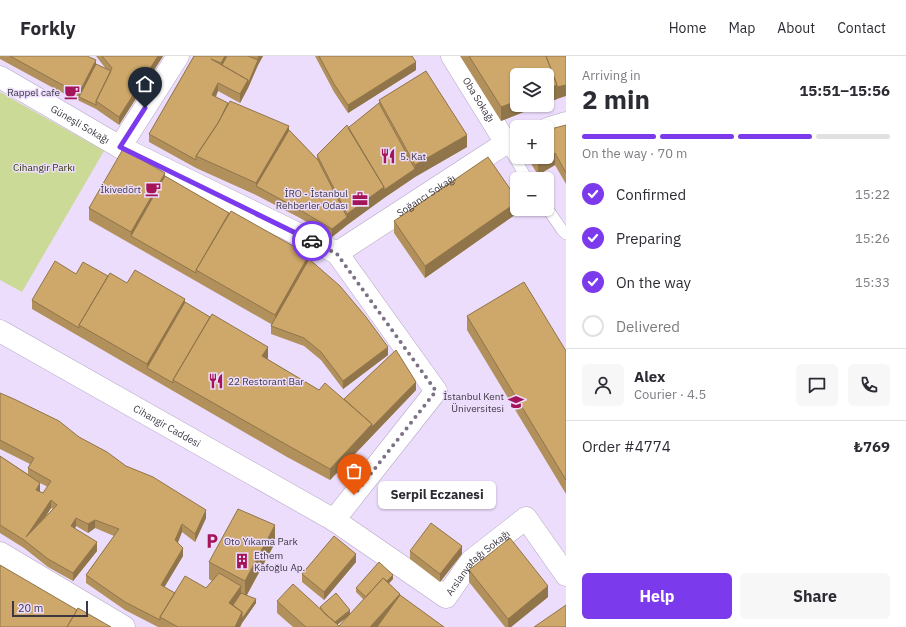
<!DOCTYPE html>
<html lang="en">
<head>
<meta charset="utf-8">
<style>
	body { margin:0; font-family:"IBM Plex Sans",sans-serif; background:#f7f7f7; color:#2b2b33; height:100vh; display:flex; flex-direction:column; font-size:15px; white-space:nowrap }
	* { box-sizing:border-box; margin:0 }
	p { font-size:13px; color:#7c7c81 }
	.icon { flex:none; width:22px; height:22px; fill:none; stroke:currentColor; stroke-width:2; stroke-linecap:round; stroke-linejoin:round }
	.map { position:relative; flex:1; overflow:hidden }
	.panel { display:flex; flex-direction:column; background:#fff; width:340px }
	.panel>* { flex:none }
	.fabs { position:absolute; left:510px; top:12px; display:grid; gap:8px }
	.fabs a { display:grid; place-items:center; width:44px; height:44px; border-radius:6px; background:#fff; box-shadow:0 1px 3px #0004; font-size:20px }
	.scale { position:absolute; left:12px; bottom:10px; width:76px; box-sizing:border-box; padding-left:4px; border:2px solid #3e3845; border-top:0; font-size:11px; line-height:14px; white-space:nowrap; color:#3e3845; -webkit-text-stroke:3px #ecddfc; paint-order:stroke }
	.pin { position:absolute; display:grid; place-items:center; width:34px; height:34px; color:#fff; margin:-41px -17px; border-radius:50% 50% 50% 0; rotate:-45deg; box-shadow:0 0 4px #0007 }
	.pin .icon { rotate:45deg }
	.courier { position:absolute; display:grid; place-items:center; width:40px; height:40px; margin:-20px; border:3px solid #7c3aed; border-radius:50%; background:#fff; color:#222; box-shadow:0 1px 5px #0007 }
	.bubble { position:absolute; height:28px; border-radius:6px; background:#fff; box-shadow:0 1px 3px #0004; font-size:13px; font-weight:800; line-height:28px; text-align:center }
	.headline em { font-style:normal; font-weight:800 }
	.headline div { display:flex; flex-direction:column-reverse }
	.headline { display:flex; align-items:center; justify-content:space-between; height:68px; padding:0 16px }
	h1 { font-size:26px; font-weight:800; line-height:30px }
	.bar { display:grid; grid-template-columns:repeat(4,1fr); gap:6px 4px; align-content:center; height:48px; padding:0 16px }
	.bar i { height:5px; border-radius:3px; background:#e1e1e2 }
	.bar .current { background:#7c3aed }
	.bar p { grid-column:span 4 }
	.line { display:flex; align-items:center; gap:10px; padding:0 16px; border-top:1px solid #e1e1e2 }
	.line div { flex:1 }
	.round { display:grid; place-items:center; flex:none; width:42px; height:42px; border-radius:6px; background:#f7f7f7 }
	ol { padding:0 16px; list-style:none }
	li { display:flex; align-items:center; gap:12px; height:44px }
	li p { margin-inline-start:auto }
	li .icon { padding:4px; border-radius:50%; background:#7c3aed; color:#fff; stroke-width:4 }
	li:last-child { color:#7c7c81 }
	li i { width:22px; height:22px; border:2px solid #e1e1e2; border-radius:50% }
	.cta { display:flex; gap:8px; margin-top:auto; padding:8px 16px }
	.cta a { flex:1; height:46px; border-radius:6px; background:#7c3aed; color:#fff; font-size:16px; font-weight:800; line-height:46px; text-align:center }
	.cta a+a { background:#f7f7f7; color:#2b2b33 }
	header { display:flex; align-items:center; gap:24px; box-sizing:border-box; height:56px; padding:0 20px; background:#fff; border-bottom:1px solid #e1e1e2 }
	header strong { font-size:19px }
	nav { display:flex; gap:22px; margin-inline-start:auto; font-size:14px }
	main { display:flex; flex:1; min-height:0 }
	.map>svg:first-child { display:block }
	.green { fill:#cbda96 }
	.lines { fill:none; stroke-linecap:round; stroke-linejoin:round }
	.lane-casing { stroke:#b3a5c3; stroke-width:12 }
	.street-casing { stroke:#b3a5c3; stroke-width:23 }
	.lane { stroke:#fff; stroke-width:11 }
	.street { stroke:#fff; stroke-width:22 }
	.wall { fill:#b1905b; fill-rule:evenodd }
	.shaded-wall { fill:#90754a }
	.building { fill:#cea76a; stroke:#90754a; fill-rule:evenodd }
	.done { stroke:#7b7285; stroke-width:4; stroke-dasharray:0 7.2 }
	.route { stroke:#7c3aed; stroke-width:5 }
	.labels { text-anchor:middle; stroke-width:3; stroke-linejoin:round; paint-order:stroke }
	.poi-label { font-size:10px; fill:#3e3845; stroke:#ecddfc; text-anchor:end }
	.street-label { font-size:10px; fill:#3e3845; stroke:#ecddfc }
	.park-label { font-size:10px; fill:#303803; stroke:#ecddfc }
</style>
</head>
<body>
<header>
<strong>Forkly</strong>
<nav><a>Home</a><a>Map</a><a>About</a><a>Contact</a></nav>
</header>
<main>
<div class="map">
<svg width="566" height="571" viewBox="0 0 566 571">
	<rect width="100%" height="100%" fill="#ecddfc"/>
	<!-- green -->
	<path class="green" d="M 0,36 L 104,95 L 22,236 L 0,224 Z"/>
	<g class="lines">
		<defs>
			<path id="lane" d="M 506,87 L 527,123
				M 547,152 L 562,174 L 566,178"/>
			<g id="street">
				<path id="s1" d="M 452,0 L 506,87"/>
				<path id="s2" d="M 0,21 L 120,91 L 337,197 L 436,335 L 334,464"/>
				<path d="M 547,73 L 566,67"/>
				<path d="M 120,91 L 178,0"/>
				<path id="s3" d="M 337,197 L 506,87 L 517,83"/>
				<path id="s4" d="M 0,275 L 334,464 L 446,541 L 471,505 L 526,462 L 566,519"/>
				<path d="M 0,497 L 124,571"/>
			</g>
		</defs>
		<!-- lane casing -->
		<use href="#lane" class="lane-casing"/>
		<!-- street casing -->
		<use href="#street" class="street-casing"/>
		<!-- lane -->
		<use href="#lane" class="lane"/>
		<!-- street -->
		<use href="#street" class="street"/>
	</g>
	<!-- wall -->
	<path class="wall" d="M 0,0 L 87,0 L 96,8 L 106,13 L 96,0 L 163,0 L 119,69 L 96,53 L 59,35 L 0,3 Z
		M 194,0 L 263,0 L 258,9 L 248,32 L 240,47 L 218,35 L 216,41 L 228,47 L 289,74 L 317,103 L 317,99 L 348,72 L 379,47 L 379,44 L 467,91 L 415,121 L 384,142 L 347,169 L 332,181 L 300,162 L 256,139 L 196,112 L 149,86 L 149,78 Z
		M 315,0 L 412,0 L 416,14 L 348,57 L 334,36 Z
		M 460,0 L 566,0 L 557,43 L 547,47 L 547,19 L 517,49 L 541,49 L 501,65 Z
		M 566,69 L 566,128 L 555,109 L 538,119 L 527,101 L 547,101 Z
		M 165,120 L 309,203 L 388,299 L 343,333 L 321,304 L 304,290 L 271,278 L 271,268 L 89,164 L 89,152 Z
		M 519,153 L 519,156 L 425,222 L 394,177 L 394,165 Z
		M 76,218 L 108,220 L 127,227 L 185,246 L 268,302 L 267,303 L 319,334 L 344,343 L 416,334 L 330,424 L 287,401 L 32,253 L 32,244 Z
		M 467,260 L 566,295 L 566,438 L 467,274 Z
		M 0,337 L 79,381 L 206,462 L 195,486 L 182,476 L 178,487 L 183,500 L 164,531 L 175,537 L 206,532 L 212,525 L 209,523 L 209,506 L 275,487 L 247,539 L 256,547 L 242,567 L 240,571 L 158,571 L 125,554 L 86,527 L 86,519 L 114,480 L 95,472 L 88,477 L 76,470 L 75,473 L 97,495 L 73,525 L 48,511 L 24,492 L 0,477 L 0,400 L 28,418 L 28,412 L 30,408 L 0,393 ZM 40,427 L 48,431 L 43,437 L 40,436 ZM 51,452 L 53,453 L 45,461 Z
		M 410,495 L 462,498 L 440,526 L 410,503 Z
		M 356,506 L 324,544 L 302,526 L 302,518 Z
		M 469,514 L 548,541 L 511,571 L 505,571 L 469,526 Z
		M 393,523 L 389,527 L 400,540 L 444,571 L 293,571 L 277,557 L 277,545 L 320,553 L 320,551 L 350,559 L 337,569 L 339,570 L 364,544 L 356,536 L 356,532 Z"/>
	<!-- shaded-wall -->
	<path class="shaded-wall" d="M 158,0 L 163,0 L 119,69 L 119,61 Z
		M 225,0 L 229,0 L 221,11 L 221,7 Z
		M 258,0 L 263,0 L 258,9 L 248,32 L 240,47 L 240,38 L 248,24 L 258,4 Z
		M 96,4 L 96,12 L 79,41 L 79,37 Z
		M 416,6 L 416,14 L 348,57 L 348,49 Z
		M 218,27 L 218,35 L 212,47 L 212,39 Z
		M 557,29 L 566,29 L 566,40 L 557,43 L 547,47 L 547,33 Z
		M 517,45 L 517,49 L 541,49 L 501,65 L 501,51 Z
		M 289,70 L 289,82 L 256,130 L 256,127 Z
		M 467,79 L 467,91 L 415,121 L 384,142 L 347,169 L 332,181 L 332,173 L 347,161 L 347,158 L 384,131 L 415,113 L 415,109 Z
		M 555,97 L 555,109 L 538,119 L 538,107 Z
		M 165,117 L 165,129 L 131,180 L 131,188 L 131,176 Z
		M 517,146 L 517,153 L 519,153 L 519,156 L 425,222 L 425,210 Z
		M 309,199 L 309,211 L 275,270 L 275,259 Z
		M 185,243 L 185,255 L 147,312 L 147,320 L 147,308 Z
		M 268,291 L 268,302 L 262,312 L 262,300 Z
		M 388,291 L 388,299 L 343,333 L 343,325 Z
		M 416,326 L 416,334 L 330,424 L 330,413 L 372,368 Z
		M 40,427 L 40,435 L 36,442 L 36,434 Z
		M 51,444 L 51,452 L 28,487 L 26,481 Z
		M 206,454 L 206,462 L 195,486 L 195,478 Z
		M 76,462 L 76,470 L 71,478 L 71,470 Z
		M 95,464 L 95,472 L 88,477 L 88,468 Z
		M 182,468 L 182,476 L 175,492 L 175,484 Z
		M 275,469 L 275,487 L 245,542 L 245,525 Z
		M 97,486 L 97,495 L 73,525 L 73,517 Z
		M 462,490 L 462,498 L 440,526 L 440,518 Z
		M 183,492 L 183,500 L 161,537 L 161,529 Z
		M 356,498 L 356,506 L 324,544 L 324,536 Z
		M 393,519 L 393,523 L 369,549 L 369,545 Z
		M 241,530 L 241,541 L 231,556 L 229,547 Z
		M 548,530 L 548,541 L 511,571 L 508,571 L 508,563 Z
		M 400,538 L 400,549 L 380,571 L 370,571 Z
		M 256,543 L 256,547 L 242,567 L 240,571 L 235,571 L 242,556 Z
		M 350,554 L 350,559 L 334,571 L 333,568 Z"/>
	<!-- building -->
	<path class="building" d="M 10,0 L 87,0 L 96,4 L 79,37 L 59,27 Z
		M 102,0 L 158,0 L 119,61 L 96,45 L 112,12 Z
		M 194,0 L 225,0 L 221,7 L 211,3 L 248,24 L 240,38 L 218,27 L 212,39 L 228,47 L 218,67 L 196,100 L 196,104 L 149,78 Z
		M 227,0 L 248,0 L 258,4 L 248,28 L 248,24 L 222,9 Z
		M 319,0 L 412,0 L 416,6 L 348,49 L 334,28 Z
		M 469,0 L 546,0 L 557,29 L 547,33 L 547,19 L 517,19 L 517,45 L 501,51 Z
		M 546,0 L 566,0 L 566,29 L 557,31 L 557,29 Z
		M 96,8 L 111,15 L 96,45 L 96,49 L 79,41 Z
		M 426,15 L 467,79 L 415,109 L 379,44 Z
		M 230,45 L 289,70 L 256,127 L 196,100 L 218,67 Z
		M 379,47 L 415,113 L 384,134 L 384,131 L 348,72 Z
		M 347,69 L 384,131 L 347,158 L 317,99 Z
		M 566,69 L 566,117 L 555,97 L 538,107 L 534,101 L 547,101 L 547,74 Z
		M 289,74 L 318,104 L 347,161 L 332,173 L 300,154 L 256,130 Z
		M 123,93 L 165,117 L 131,176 L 89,152 Z
		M 488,101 L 517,143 L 517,146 L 425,210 L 394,165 Z
		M 165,120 L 229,157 L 196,214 L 196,217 L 131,180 Z
		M 231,155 L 309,199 L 275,259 L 196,214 Z
		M 309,203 L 340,230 L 366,261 L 388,291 L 343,325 L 321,296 L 304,282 L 271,270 Z
		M 55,205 L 76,218 L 83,206 L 108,220 L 79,269 L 79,272 L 32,244 Z
		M 135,214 L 185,243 L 147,308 L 79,269 L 110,217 L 127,227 Z
		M 524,226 L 566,295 L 566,424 L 467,260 Z
		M 185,246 L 210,261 L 173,324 L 173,327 L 147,312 Z
		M 212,258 L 268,291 L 262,300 L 319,334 L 325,327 L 372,368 L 330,413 L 287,389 L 173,324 Z
		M 396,294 L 416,326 L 372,371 L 372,368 L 344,343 Z
		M 0,337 L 14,343 L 59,365 L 79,381 L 107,396 L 126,410 L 153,421 L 206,454 L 195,478 L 182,468 L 175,484 L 183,492 L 161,529 L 175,537 L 160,561 L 160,564 L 125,546 L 86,519 L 119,473 L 95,464 L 88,468 L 76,462 L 71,470 L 97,486 L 73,517 L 48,503 L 24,484 L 0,469 L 0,400 L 40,427 L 36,434 L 43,437 L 51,425 L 28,412 L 34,402 L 0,384 ZM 51,444 L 57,449 L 26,481 Z
		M 238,453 L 275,469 L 245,525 L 209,506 Z
		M 431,467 L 462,490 L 440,518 L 410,495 Z
		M 334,480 L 356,498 L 324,536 L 302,518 Z
		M 510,482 L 548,530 L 508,563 L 469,514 Z
		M 379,506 L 393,519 L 387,525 L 383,522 L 366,541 L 356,532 Z
		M 0,509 L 77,554 L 67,571 L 0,571 Z
		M 219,517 L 241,530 L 229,547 L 242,556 L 235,571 L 178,571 L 160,561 L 185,520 L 206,532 Z
		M 383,522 L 400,538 L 370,571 L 306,571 L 277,545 L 293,528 L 339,570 Z
		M 241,537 L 256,543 L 242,563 L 242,556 L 233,549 Z
		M 336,537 L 350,554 L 335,566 L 325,558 L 320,551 Z
		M 400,539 L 444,571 L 377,571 Z
		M 566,549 L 566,571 L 534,571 Z
		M 78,552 L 111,571 L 67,571 Z"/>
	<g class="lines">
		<!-- done -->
		<path class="done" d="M 312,185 L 337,198 L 436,335 L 354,439"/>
		<!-- route -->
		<path class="route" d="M 145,52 L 120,91 L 312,185"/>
	</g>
	<!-- icons -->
	<defs>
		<symbol id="cafe-bare" viewBox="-9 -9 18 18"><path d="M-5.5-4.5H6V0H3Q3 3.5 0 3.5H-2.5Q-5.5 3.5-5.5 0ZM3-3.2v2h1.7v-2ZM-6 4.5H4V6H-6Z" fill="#a31459" stroke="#ecddfc" stroke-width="2.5" paint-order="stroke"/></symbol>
		<symbol id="restaurant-bare" viewBox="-9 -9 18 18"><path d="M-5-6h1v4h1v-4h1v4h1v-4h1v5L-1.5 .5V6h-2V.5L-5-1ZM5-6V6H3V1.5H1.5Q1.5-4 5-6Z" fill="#a31459" stroke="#ecddfc" stroke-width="2.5" paint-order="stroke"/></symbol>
		<symbol id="office-bare" viewBox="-9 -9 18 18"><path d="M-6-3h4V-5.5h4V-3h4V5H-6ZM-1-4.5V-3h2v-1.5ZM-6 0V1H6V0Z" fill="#a31459" stroke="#ecddfc" stroke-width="2.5" paint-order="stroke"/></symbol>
		<symbol id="university-bare" viewBox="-9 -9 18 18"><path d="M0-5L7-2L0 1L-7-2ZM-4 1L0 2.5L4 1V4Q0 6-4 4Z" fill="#a31459" stroke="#ecddfc" stroke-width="2.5" paint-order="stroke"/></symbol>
		<symbol id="parking-bare" viewBox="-9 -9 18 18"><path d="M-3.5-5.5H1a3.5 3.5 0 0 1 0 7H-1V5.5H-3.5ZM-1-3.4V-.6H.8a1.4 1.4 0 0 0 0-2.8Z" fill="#a31459" stroke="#ecddfc" stroke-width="2.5" paint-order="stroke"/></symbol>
		<symbol id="building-bare" viewBox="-9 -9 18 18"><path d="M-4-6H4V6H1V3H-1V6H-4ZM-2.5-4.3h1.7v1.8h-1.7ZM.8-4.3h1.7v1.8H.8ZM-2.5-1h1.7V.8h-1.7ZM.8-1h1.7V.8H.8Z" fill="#a31459" stroke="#ecddfc" stroke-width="2.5" paint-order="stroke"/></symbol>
	</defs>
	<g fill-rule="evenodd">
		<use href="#cafe-bare" x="61" y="25" width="22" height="22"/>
		<use href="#restaurant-bare" x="377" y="89" width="22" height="22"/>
		<use href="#cafe-bare" x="142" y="122" width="22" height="22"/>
		<use href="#office-bare" x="349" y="132" width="22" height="22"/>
		<use href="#restaurant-bare" x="205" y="314" width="22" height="22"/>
		<use href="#university-bare" x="505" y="335" width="22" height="22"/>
		<use href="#parking-bare" x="201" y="474" width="22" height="22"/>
		<use href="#building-bare" x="231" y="494" width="22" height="22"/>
	</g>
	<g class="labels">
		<!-- poi labels -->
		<g class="poi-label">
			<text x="60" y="40">Rappel cafe</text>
			<text x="400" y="104" text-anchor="start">5. Kat</text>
			<text x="141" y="137">İkivedört</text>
			<text x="348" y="141">İRO - İstanbul<tspan x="348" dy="12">Rehberler Odası</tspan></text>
			<text x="228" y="329" text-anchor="start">22 Restorant Bar</text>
			<text x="504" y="344">İstanbul Kent<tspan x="504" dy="12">Üniversitesi</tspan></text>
			<text x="224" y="489" text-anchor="start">Oto Yıkama Park</text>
			<text x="254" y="503" text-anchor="start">Ethem<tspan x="254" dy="12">Kafoğlu Ap.</tspan></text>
		</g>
		<!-- street labels -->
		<g class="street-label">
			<text dy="4" stroke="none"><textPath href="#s1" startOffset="51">Oba Sokağı</textPath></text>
			<text dy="4" stroke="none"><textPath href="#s2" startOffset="93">Güneşli Sokağı</textPath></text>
			<text dy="4" stroke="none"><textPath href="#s3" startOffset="106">Soğancı Sokağı</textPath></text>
			<text dy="4" stroke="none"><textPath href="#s4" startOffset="192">Cihangir Caddesi</textPath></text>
			<text dy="4" stroke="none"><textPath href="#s4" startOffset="567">Arslanyatağı Sokağı</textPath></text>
		</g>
		<!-- park labels -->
		<g class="park-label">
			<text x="44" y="115">Cihangir Parkı</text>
		</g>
	</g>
</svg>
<div class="fabs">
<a><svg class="icon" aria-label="layers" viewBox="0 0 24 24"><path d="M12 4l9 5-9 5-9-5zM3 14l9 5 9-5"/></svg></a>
<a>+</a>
<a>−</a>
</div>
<div class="scale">20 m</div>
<div class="pin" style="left:354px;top:439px;background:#ea580c"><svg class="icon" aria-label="bag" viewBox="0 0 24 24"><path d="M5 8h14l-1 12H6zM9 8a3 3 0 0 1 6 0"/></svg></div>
<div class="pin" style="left:145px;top:52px;background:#1f2937"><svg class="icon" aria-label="home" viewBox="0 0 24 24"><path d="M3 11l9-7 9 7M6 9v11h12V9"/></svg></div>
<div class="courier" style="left:312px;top:185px"><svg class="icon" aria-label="car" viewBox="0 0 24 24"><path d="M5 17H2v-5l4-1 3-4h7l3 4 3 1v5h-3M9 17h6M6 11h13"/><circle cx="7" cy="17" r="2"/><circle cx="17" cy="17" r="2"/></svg></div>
<div class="bubble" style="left:378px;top:425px;width:118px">Serpil Eczanesi</div>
</div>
<section class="panel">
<div class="headline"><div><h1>2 min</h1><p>Arriving in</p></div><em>15:51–15:56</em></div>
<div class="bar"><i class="current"></i><i class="current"></i><i class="current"></i><i></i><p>On the way · 70 m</p></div>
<ol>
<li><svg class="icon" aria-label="check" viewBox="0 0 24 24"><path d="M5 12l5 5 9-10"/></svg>Confirmed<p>15:22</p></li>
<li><svg class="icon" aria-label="check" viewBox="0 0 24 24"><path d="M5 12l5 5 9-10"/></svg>Preparing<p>15:26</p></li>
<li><svg class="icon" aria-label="check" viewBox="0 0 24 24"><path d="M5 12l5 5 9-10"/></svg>On the way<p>15:33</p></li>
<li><i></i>Delivered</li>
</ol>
<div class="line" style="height:72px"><a class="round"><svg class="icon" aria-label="person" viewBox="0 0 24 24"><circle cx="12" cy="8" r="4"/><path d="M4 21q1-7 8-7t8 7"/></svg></a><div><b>Alex</b><p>Courier · 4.5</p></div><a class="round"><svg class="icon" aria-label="chat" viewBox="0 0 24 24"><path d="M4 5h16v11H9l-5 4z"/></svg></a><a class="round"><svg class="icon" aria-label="phone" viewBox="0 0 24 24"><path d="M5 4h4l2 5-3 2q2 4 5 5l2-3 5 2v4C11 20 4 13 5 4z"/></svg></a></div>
<div class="line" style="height:52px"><div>Order #4774</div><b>₺769</b></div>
<div class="cta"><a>Help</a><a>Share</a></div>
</section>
</main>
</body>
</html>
